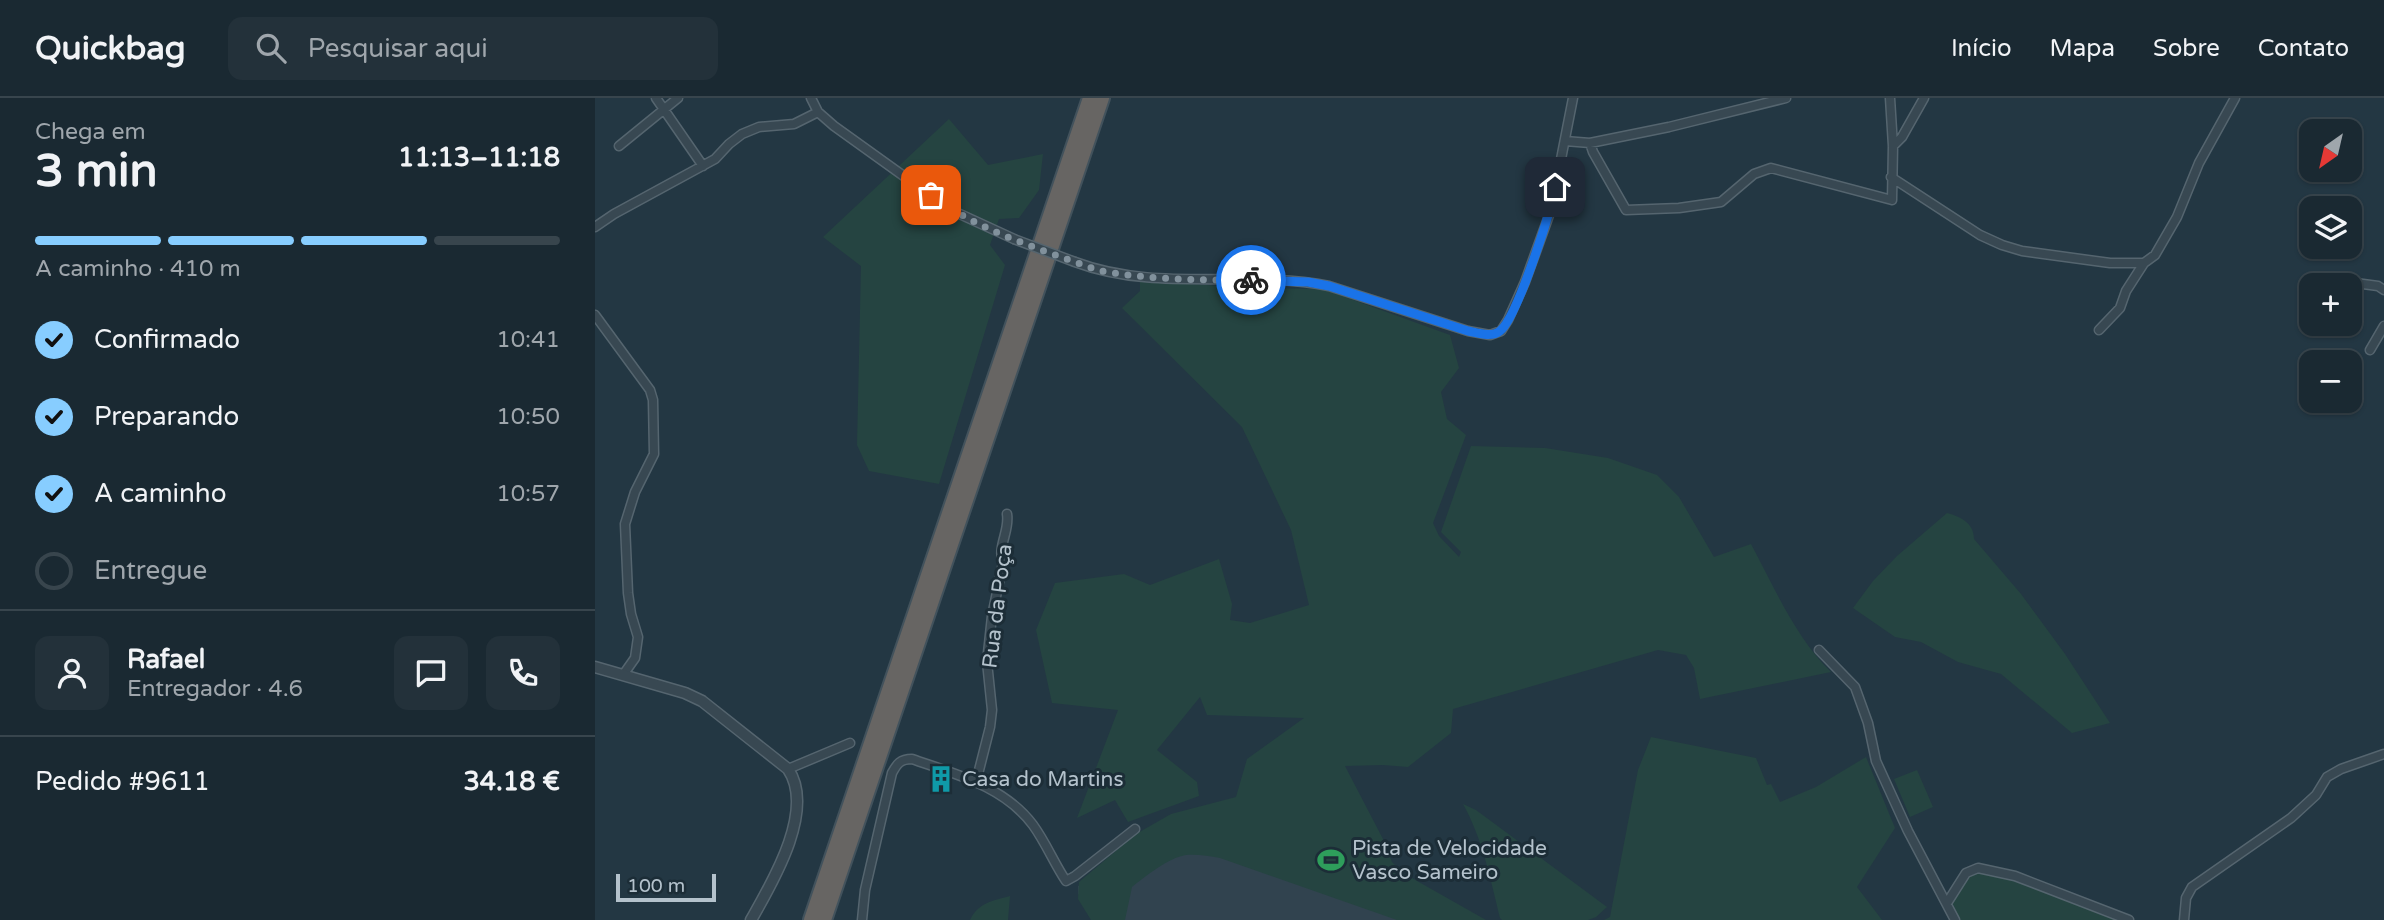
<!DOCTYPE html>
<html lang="pt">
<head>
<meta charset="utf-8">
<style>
	body { margin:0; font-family:"Varela Round",sans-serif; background:#23313a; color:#f1f3f6; height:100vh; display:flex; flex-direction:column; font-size:26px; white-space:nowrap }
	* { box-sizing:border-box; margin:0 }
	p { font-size:23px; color:#9fa6ac }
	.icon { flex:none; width:38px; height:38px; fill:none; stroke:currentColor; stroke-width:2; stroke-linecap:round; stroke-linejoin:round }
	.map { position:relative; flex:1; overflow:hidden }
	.details { display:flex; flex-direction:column; background:#1a2932; width:595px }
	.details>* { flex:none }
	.needle { width:46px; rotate:214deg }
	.buttons { position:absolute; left:1704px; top:21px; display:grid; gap:14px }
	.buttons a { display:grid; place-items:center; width:63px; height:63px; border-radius:14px; background:#1a2932; box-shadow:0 2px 5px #0004,0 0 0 2px #38454d; font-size:35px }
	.scale { position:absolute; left:21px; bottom:18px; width:100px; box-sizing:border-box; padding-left:7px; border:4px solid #b4c2cc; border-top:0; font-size:19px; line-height:24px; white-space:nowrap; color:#b4c2cc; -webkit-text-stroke:5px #1c2d37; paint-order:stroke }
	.pin { position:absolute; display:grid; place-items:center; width:60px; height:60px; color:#fff; margin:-30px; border-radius:14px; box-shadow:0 4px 10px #0006 }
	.courier { position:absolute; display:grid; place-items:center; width:70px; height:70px; margin:-35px; border:5px solid #1a73e8; border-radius:50%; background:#fff; color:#222; box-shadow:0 2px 9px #0007 }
	.overview em { font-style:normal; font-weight:800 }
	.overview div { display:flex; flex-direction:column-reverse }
	.overview { display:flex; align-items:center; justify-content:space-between; height:119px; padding:0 35px }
	h1 { font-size:46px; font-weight:800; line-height:52px }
	.bar { display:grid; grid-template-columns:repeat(4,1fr); gap:10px 7px; align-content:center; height:84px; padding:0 35px }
	.bar i { height:9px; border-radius:5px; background:#38454d }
	.bar .selected { background:#87cdff }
	.bar p { grid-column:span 4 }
	.line { display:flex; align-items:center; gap:18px; padding:0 35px; border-top:2px solid #38454d }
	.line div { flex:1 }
	.round { display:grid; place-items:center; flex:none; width:74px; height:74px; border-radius:14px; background:#23313a }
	ol { padding:0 35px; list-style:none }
	li { display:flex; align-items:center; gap:21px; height:77px }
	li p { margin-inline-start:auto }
	li .icon { padding:7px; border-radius:50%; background:#87cdff; color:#111; stroke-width:4 }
	li:last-child { color:#9fa6ac }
	li i { width:38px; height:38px; border:4px solid #38454d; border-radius:50% }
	header { display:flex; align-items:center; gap:42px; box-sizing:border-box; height:98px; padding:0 35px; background:#1a2932; border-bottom:2px solid #38454d }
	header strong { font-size:33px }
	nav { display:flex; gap:38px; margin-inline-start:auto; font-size:24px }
	.search { width:490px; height:63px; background:#23313a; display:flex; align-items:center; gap:18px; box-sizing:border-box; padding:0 24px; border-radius:14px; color:#9fa6ac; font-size:26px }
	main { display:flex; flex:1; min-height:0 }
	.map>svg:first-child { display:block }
	.airport { fill:#31434f }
	.green { fill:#254441 }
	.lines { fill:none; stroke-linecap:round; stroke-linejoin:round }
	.minor-casing { stroke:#55656f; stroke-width:11 }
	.tertiary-casing { stroke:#55656f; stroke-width:13 }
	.trunk-casing { stroke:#42525c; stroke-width:18 }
	.minor { stroke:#384852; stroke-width:8 }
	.tertiary { stroke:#384852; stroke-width:10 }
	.trunk { stroke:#676563; stroke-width:14 }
	.minor-bridge-casing { stroke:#55656f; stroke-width:11; stroke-linecap:butt }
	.minor-bridge { stroke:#384852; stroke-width:8 }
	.done { stroke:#81919c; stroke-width:7; stroke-dasharray:0 12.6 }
	.route { stroke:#1a73e8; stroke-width:9 }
	.labels { text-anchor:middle; stroke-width:6; stroke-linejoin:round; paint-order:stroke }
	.street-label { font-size:21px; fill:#b4c2cc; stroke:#1c2d37 }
	.poi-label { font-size:21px; fill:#b4c2cc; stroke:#1c2d37; text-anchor:start }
</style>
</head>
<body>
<header>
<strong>Quickbag</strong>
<div class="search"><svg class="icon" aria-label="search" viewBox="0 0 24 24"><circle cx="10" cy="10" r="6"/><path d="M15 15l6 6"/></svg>Pesquisar aqui</div>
<nav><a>Início</a><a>Mapa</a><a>Sobre</a><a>Contato</a></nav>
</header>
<main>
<section class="details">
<div class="overview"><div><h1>3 min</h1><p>Chega em</p></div><em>11:13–11:18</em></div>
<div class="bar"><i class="selected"></i><i class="selected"></i><i class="selected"></i><i></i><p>A caminho · 410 m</p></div>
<ol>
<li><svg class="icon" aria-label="check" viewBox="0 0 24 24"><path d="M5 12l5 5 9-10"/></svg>Confirmado<p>10:41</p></li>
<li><svg class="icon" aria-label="check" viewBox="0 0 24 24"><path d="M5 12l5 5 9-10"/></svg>Preparando<p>10:50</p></li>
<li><svg class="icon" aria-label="check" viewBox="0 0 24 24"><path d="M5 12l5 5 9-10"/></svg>A caminho<p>10:57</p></li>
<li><i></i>Entregue</li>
</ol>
<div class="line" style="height:126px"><a class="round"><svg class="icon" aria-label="person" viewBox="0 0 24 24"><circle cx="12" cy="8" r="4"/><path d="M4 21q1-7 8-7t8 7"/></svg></a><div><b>Rafael</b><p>Entregador · 4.6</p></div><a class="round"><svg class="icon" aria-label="chat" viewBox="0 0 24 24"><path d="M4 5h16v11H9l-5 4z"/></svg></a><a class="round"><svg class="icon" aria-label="phone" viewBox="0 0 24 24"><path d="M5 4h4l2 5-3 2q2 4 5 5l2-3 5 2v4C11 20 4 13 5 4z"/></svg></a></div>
<div class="line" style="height:91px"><div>Pedido #9611</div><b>34.18 €</b></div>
</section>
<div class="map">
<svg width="1789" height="822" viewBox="0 0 1789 822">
	<rect width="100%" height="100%" fill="#233743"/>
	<!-- airport -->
	<path class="airport" d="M 579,742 L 838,822 L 527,822 L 483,796 L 483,788 Z"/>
	<!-- green -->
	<path class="green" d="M 354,21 L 393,67 L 448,56 L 444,92 L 424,120 L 404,121 L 395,147 L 410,167 L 344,386 L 274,373 L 262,347 L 266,168 L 228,139 Z
		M 545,183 L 661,190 L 728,191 L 855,237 L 864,270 L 846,294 L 852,321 L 871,337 L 838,425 L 844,438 L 864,459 L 866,454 L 846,434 L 876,348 L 950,350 L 1013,360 L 1062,377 L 1084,399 L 1119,459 L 1156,446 C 1179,489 1201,540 1236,574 L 1105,601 L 1099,570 L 1091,557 L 1063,552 L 858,611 L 856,635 L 813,669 L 788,667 L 750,668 L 788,741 L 797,764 L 808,775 L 891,822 L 802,822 L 625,760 C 614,758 602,756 591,757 C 573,760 551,778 537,789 L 530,822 L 496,822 L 483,801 L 484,784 L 541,736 L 576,716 L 641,699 L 652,661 L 709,620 L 612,617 L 605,599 L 562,652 L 602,684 L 604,698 L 533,724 L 520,702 L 482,720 L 523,612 L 457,605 L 441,532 L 460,485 L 529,476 L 555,487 L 624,461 L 637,506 L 635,522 L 655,525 L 714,507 L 696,432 L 647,329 L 527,210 L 545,193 Z
		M 1352,415 C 1366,419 1379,425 1379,441 L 1426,496 L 1470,556 L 1515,625 L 1477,635 L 1406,576 L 1363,564 L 1326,544 L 1300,539 L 1258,510 L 1278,483 L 1302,458 Z
		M 1056,639 L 1161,660 L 1172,687 L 1176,686 L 1185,704 L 1221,689 L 1271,659 L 1300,730 L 1262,789 L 1287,822 L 1009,822 L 1015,819 L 1043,672 Z
		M 1322,672 L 1338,709 L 1315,719 L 1299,681 Z
		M 868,706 L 881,712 L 1012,809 L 1001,819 L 993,822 L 907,822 L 905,820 C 895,780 888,742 868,706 Z
		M 1381,773 L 1414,779 L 1524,822 L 1365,822 L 1357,804 L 1367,780 Z
		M 415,798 L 413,822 L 375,822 C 383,805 397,803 415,798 Z"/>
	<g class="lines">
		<defs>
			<path id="minor" d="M 61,0 L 108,68
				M 216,0 L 223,14 L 239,28 L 356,112 L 419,141
				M 970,43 L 995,45 L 1074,29 L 1191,0
				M 995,45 L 998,54 L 1031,112 L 1084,110 L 1126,104 L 1159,76 L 1176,70 L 1297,102 L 1298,48 L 1295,0
				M 24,48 L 83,0
				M 1298,48 L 1307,39 L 1329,0
				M 1296,79 L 1385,137 L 1407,147 L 1427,153 L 1515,165 L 1549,165
				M 0,129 L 19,116 L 120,61 L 134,46 L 147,36 L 164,29 L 199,26 L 223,14
				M 480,164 C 562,195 651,171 734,188 L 873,233 L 895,237 L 906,233 L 913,222 L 930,184 L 956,112 L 978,0
				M 1753,184 L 1783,188 L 1789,192
				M 0,217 L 55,292 L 58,302 L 59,356 L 40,394 L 30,426 L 33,495 L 36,516 L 43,539 L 40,560 L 28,577
				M 1504,232 L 1525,210 L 1531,193 L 1549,165 L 1560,157 L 1582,119 L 1604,65 L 1640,0
				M 1775,252 L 1789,228
				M 1224,552 L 1260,589 L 1273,625 L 1281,663 L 1313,733 L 1360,822
				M 193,671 L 255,645
				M 381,684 L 395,629 L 397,612 L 392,564 L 397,518 L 408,465 C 402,448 415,433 412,416
				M 1352,805 L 1371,775 L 1383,770 L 1420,778 L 1534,822
				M 267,822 L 270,792 L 297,675 C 302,666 305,661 317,661 C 360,676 409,688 438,727 C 451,745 459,765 471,783 L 480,778 L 540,731
				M 1589,822 L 1591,800 L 1597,789 L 1696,720 L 1721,697 L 1732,679 L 1746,671 L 1789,656"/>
			<path id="tertiary" d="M 0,569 L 90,595 L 107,603 L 193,671 C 221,712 177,785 156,822"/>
			<path id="trunk" d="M 216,822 L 495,0
				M 229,822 L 507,0"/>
		</defs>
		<!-- minor casing -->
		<use href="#minor" class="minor-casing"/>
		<!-- tertiary casing -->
		<use href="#tertiary" class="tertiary-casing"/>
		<!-- trunk casing -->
		<use href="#trunk" class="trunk-casing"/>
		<!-- minor -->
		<use href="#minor" class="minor"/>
		<!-- tertiary -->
		<use href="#tertiary" class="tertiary"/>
		<!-- trunk -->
		<use href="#trunk" class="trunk"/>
		<defs>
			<path id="minor-bridge" d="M 419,141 L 480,164"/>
		</defs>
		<!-- minor-bridge casing -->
		<use href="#minor-bridge" class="minor-bridge-casing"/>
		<!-- minor-bridge -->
		<use href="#minor-bridge" class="minor-bridge"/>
	</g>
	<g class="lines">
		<!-- done -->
		<path class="done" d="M 336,97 C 384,133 445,151 502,172 C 552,182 605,182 656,182"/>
		<!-- route -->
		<path class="route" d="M 656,182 L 713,184 L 734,188 L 873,233 C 883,235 896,240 905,233 C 922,220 956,113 960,89"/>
	</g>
	<!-- icons -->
	<defs>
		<symbol id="building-bare" viewBox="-9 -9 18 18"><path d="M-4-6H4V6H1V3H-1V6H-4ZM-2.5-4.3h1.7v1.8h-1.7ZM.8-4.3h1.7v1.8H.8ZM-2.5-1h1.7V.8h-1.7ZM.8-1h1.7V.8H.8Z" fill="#0f9aa8" stroke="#1c2d37" stroke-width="2.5" paint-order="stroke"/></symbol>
		<symbol id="stadium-bare" viewBox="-9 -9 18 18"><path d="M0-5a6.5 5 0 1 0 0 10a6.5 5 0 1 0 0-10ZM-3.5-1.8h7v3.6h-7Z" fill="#2e9e5b" stroke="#1c2d37" stroke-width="2.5" paint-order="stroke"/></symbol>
	</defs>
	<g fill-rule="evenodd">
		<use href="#building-bare" x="327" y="662" width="38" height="38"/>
		<use href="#stadium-bare" x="717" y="743" width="38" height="38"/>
	</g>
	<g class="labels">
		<!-- street labels -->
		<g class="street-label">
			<text transform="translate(402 508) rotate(-83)" y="7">Rua da Poça</text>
		</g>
		<!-- poi labels -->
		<g class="poi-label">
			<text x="367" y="688">Casa do Martins</text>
			<text x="757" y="757">Pista de Velocidade<tspan x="757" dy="24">Vasco Sameiro</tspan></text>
		</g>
	</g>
</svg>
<div class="buttons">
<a><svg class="needle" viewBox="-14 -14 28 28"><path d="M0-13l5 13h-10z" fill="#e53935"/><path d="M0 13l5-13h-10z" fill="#9fa6ac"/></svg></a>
<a><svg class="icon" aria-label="layers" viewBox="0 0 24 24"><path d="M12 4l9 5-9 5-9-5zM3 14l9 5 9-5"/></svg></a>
<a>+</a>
<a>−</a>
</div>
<div class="scale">100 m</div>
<div class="pin" style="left:336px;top:97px;background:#ea580c"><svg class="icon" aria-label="bag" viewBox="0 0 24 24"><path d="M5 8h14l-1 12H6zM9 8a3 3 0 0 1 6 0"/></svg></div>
<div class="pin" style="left:960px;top:89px;background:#1f2937"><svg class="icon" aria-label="home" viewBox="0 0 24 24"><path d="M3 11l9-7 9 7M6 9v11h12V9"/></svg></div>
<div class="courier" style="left:656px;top:182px"><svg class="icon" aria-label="bike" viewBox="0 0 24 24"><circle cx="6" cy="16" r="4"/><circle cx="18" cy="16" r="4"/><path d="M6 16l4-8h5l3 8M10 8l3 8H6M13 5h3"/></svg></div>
</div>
</main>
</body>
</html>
